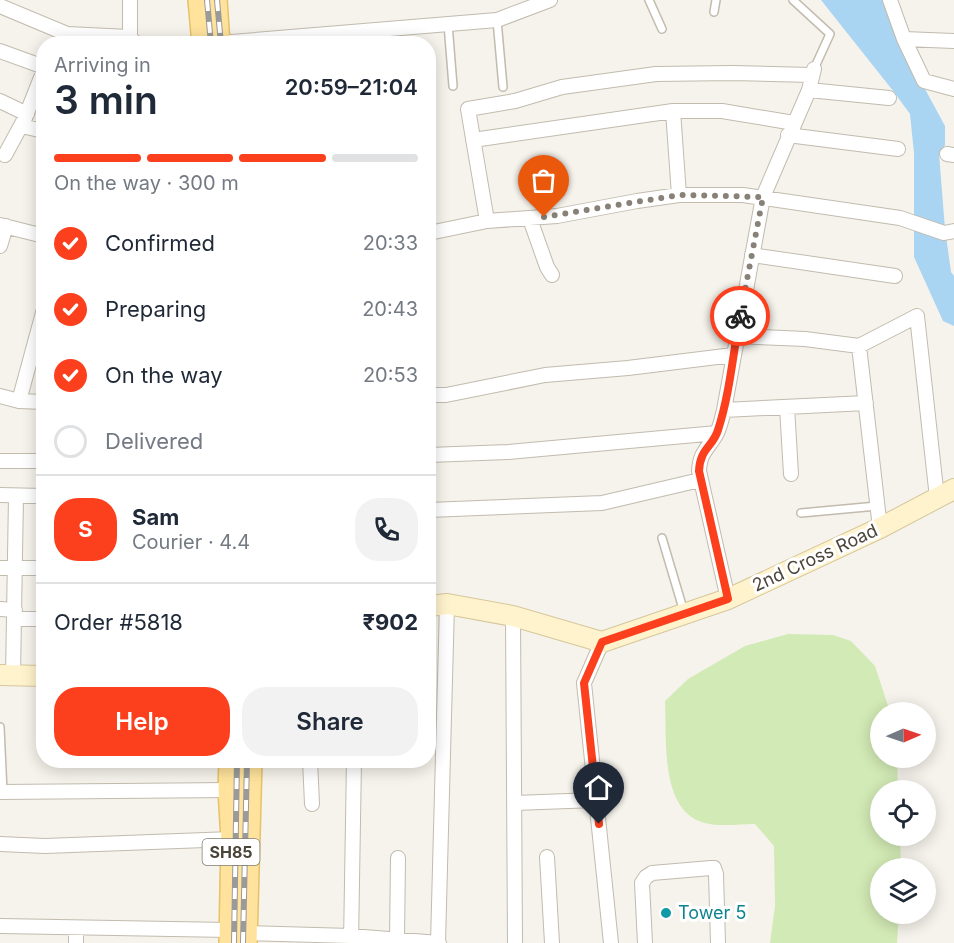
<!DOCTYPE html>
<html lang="en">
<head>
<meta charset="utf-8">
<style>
	body { margin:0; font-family:Inter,sans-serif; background:#f2f2f3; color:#1f2937; height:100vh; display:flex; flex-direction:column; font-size:22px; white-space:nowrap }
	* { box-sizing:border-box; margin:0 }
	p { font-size:20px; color:#747a83 }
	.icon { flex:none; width:33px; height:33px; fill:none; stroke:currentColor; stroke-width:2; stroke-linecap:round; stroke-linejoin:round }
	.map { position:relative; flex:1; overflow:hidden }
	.details { position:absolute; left:36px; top:36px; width:400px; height:732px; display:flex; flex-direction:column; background:#fff; border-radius:24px; box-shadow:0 3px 15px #0003 }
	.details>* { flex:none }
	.needle { width:39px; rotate:88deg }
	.controls { position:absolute; left:870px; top:702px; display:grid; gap:12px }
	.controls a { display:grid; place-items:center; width:66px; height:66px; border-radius:50%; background:#fff; box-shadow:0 3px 15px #0003; font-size:30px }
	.pin { position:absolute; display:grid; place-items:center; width:51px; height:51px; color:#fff; margin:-62px -26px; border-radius:50% 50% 50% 0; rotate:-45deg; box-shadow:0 0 6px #0007 }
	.pin .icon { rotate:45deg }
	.courier { position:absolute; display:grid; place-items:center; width:60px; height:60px; margin:-30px; border:4px solid #fc3f1d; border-radius:50%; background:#fff; color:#222; box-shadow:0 2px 8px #0007 }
	.overview em { font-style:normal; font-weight:600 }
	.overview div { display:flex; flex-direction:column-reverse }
	.overview { display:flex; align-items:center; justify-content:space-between; height:102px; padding:0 18px }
	h1 { font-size:39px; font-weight:600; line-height:45px }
	.bar { display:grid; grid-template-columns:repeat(4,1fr); gap:9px 6px; align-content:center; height:72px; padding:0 18px }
	.bar i { height:8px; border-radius:4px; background:#e0e1e3 }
	.bar .on { background:#fc3f1d }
	.bar p { grid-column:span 4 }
	.line { display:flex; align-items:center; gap:15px; padding:0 18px; border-top:2px solid #e0e1e3 }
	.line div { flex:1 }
	.round { display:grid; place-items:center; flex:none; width:63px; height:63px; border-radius:24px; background:#f2f2f3 }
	ol { padding:0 18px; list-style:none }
	li { display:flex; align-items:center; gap:18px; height:66px }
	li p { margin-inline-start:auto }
	li .icon { padding:6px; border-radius:50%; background:#fc3f1d; color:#fff; stroke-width:4 }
	li:last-child { color:#747a83 }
	li i { width:33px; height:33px; border:3px solid #e0e1e3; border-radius:50% }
	.action { display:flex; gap:12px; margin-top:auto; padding:12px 18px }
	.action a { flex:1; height:69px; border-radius:24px; background:#fc3f1d; color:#fff; font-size:24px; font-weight:600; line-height:69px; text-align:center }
	.action a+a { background:#f2f2f3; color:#1f2937 }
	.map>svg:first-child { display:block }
	.green { fill:#d2eab5 }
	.water { fill:#a9d4f2 }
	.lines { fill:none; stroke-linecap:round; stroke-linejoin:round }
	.lane-casing { stroke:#c2bbae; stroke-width:10 }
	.street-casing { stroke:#c2bbae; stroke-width:16 }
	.secondary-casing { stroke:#d6c79b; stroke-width:22 }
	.primary-casing { stroke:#e6c16a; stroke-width:24 }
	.lane { stroke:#fff; stroke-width:7 }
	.street { stroke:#fff; stroke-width:14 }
	.secondary { stroke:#fff3cd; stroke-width:20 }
	.primary { stroke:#ffe39c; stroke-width:21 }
	.rail-casing { stroke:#9a9a9a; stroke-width:6 }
	.rail { stroke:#fff; stroke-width:4; stroke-dasharray:11; stroke-linecap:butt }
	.done { stroke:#878178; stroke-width:6; stroke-dasharray:0 10.8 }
	.route { stroke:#fc3f1d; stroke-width:8 }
	.culture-dot { fill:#0f9aa8; stroke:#fff; stroke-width:2 }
	.labels { text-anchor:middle; stroke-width:6; stroke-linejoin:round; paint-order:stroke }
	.shield { fill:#fff; stroke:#817c74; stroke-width:1.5 }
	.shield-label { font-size:16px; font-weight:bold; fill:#4b4439 }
	.street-label { font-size:18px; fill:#4b4439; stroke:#fff }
	.culture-label { font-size:18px; fill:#0d838f; stroke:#fff; text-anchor:start }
</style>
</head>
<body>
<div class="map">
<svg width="954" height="943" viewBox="0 0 954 943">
	<rect width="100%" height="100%" fill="#f6f3ec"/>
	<!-- green -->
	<path class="green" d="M 788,634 L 833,635 L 851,641 L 875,666 L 890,712 L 880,712 L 880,758 L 897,758 L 898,790 L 880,790 L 880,836 L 900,836 L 901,868 L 880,868 L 880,914 L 899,914 L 897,943 L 770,943 L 775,906 L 774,846 L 755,824 C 740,824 720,827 705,823 C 659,812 667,737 665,701 L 688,679 L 745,646 Z"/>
	<!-- water -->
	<path class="water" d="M 821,0 L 885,0 L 906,54 L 945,126 L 945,145 L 939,154 L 945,229 L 951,272 L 954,276 L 954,326 L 943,321 L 914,257 L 914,153 L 910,114 L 894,92 Z"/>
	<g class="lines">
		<defs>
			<path id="lane" d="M 649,0 L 662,29
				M 793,0 L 830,34 L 814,69
				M 714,12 L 716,0
				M 497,20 L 503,87
				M 448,24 L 453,86
				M 374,30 L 375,44
				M 801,513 L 877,506
				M 662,538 L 684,612
				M 0,727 L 3,792"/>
			<path id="street" d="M 890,0 L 904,39 L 924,81 L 954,89
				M 0,6 L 67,34 L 129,37 L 137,44
				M 130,38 L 130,0
				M 904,39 L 954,41
				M 219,43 L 497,20 L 550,0
				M 0,51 L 44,67
				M 809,90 L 889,98
				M 0,101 L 27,114
				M 673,111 L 722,111 L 794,123
				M 21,126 L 44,131
				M 788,135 L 898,149
				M 473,140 L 673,111 L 679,195
				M 947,154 L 954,155
				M 5,155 L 25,118 L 44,70
				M 530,219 L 547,267 L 552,275
				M 487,221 L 468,109 L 515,101 L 562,87 L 656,74 L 733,73 L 811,75
				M 0,225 L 44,236
				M 429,233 L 487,221 L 557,216 L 637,201 L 679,195 L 743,195 L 900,218 L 944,233 L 954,231
				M 0,246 L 6,226
				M 752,255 L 895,276
				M 736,336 L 805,339 L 859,346 L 880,528
				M 859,346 L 917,316 L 937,498
				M 429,395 L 446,395 L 545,375 L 628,368 L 733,355
				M 0,396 L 19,401 L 44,402
				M 19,401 L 44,309
				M 787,407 L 791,474
				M 724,410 L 866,403
				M 429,455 L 508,452 L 717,433
				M 0,461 L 44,461
				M 0,495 L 44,496
				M 429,510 L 602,503 L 700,480
				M 0,568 L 44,568
				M 728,599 L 699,471 C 700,452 707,450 716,435 C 720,428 722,418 724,410 L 763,197 L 809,90 L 814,69
				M 0,609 L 15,610
				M 513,616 L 515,943
				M 15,619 L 44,619
				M 602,642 L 584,683 L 611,943
				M 13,676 L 16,496
				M 310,760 L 312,804
				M 0,792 L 229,790
				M 514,803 L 596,800
				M 0,844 L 45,846 L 232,839
				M 547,857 L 552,943
				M 0,926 L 229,930 L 246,933 L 351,936 L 439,943
				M 76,928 L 76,943
				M 397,940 L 398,858
				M 351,943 L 354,760
				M 438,943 L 447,604
				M 645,943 L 642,883 L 646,877 L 652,873 L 711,868 L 714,868 L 716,874 L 718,943"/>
			<path id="secondary" d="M 429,606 L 447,604 L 513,616 L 602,642 L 728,599 L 880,528 L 954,489
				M 0,675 L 44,676"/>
			<path id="primary" d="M 199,0 L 203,44
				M 216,0 L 219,44
				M 230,943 L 232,839 L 229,790 L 230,760
				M 246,943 L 251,760"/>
		</defs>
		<!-- lane casing -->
		<use href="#lane" class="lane-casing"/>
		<!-- street casing -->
		<use href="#street" class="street-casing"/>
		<!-- secondary casing -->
		<use href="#secondary" class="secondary-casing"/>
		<!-- primary casing -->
		<use href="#primary" class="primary-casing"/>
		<!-- lane -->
		<use href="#lane" class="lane"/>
		<!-- street -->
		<use href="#street" class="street"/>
		<!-- secondary -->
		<use href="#secondary" class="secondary"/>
		<!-- primary -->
		<use href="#primary" class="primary"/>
		<defs>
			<path id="rail" d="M 207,0 L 211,44
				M 217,0 L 221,44
				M 234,943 L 237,760
				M 243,943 L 247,760"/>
		</defs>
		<!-- rail casing -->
		<use href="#rail" class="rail-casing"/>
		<!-- rail -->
		<use href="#rail" class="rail"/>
	</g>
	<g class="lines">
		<!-- done -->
		<path class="done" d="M 544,217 L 679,195 L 763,197 L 740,316"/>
		<!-- route -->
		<path class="route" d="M 599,824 L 584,683 L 602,642 L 728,599 L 699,471 C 700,448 713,447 718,430 C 730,393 733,353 740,316"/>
	</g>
	<!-- markers -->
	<circle class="culture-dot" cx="666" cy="913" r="6"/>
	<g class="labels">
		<!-- shield labels -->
		<rect class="shield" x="202.5" y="839" width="57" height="26" rx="4.5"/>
		<g class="shield-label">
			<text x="231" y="858">SH85</text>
		</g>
		<!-- street labels -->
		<g class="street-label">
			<text transform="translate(815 558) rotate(-25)" y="6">2nd Cross Road</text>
		</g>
		<!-- culture labels -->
		<g class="culture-label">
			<text x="678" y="919">Tower 5</text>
		</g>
	</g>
</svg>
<div class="controls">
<a><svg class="needle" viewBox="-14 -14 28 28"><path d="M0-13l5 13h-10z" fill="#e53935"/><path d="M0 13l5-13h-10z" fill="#747a83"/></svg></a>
<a><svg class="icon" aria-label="locate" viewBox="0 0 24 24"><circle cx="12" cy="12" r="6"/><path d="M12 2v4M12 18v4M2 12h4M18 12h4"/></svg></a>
<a><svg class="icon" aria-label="layers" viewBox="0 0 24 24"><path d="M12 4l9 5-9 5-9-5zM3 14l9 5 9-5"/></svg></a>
</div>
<div class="pin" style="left:544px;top:217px;background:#ea580c"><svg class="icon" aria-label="bag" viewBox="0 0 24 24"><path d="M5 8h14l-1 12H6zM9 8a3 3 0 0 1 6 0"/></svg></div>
<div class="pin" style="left:599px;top:824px;background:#1f2937"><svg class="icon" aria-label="home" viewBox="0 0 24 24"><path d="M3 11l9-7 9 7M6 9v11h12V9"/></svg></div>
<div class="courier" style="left:740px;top:316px"><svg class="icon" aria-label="bike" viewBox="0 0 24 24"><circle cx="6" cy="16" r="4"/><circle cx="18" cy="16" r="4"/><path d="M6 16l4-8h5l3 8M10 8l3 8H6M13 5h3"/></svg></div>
<section class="details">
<div class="overview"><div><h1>3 min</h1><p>Arriving in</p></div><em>20:59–21:04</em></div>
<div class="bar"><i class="on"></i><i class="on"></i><i class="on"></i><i></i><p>On the way · 300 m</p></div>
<ol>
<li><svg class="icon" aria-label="check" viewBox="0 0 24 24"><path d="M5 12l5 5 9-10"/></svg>Confirmed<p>20:33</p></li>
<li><svg class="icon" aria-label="check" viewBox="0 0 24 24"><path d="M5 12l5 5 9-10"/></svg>Preparing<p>20:43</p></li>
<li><svg class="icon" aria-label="check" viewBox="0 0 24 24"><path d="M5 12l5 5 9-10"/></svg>On the way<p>20:53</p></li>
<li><i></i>Delivered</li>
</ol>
<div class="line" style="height:108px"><b class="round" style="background:#fc3f1d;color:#fff">S</b><div><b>Sam</b><p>Courier · 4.4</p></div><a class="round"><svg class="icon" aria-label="phone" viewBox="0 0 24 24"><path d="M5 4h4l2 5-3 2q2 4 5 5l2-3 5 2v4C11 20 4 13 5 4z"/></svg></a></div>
<div class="line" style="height:78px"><div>Order #5818</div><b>₹902</b></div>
<div class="action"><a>Help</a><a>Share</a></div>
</section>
</div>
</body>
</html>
